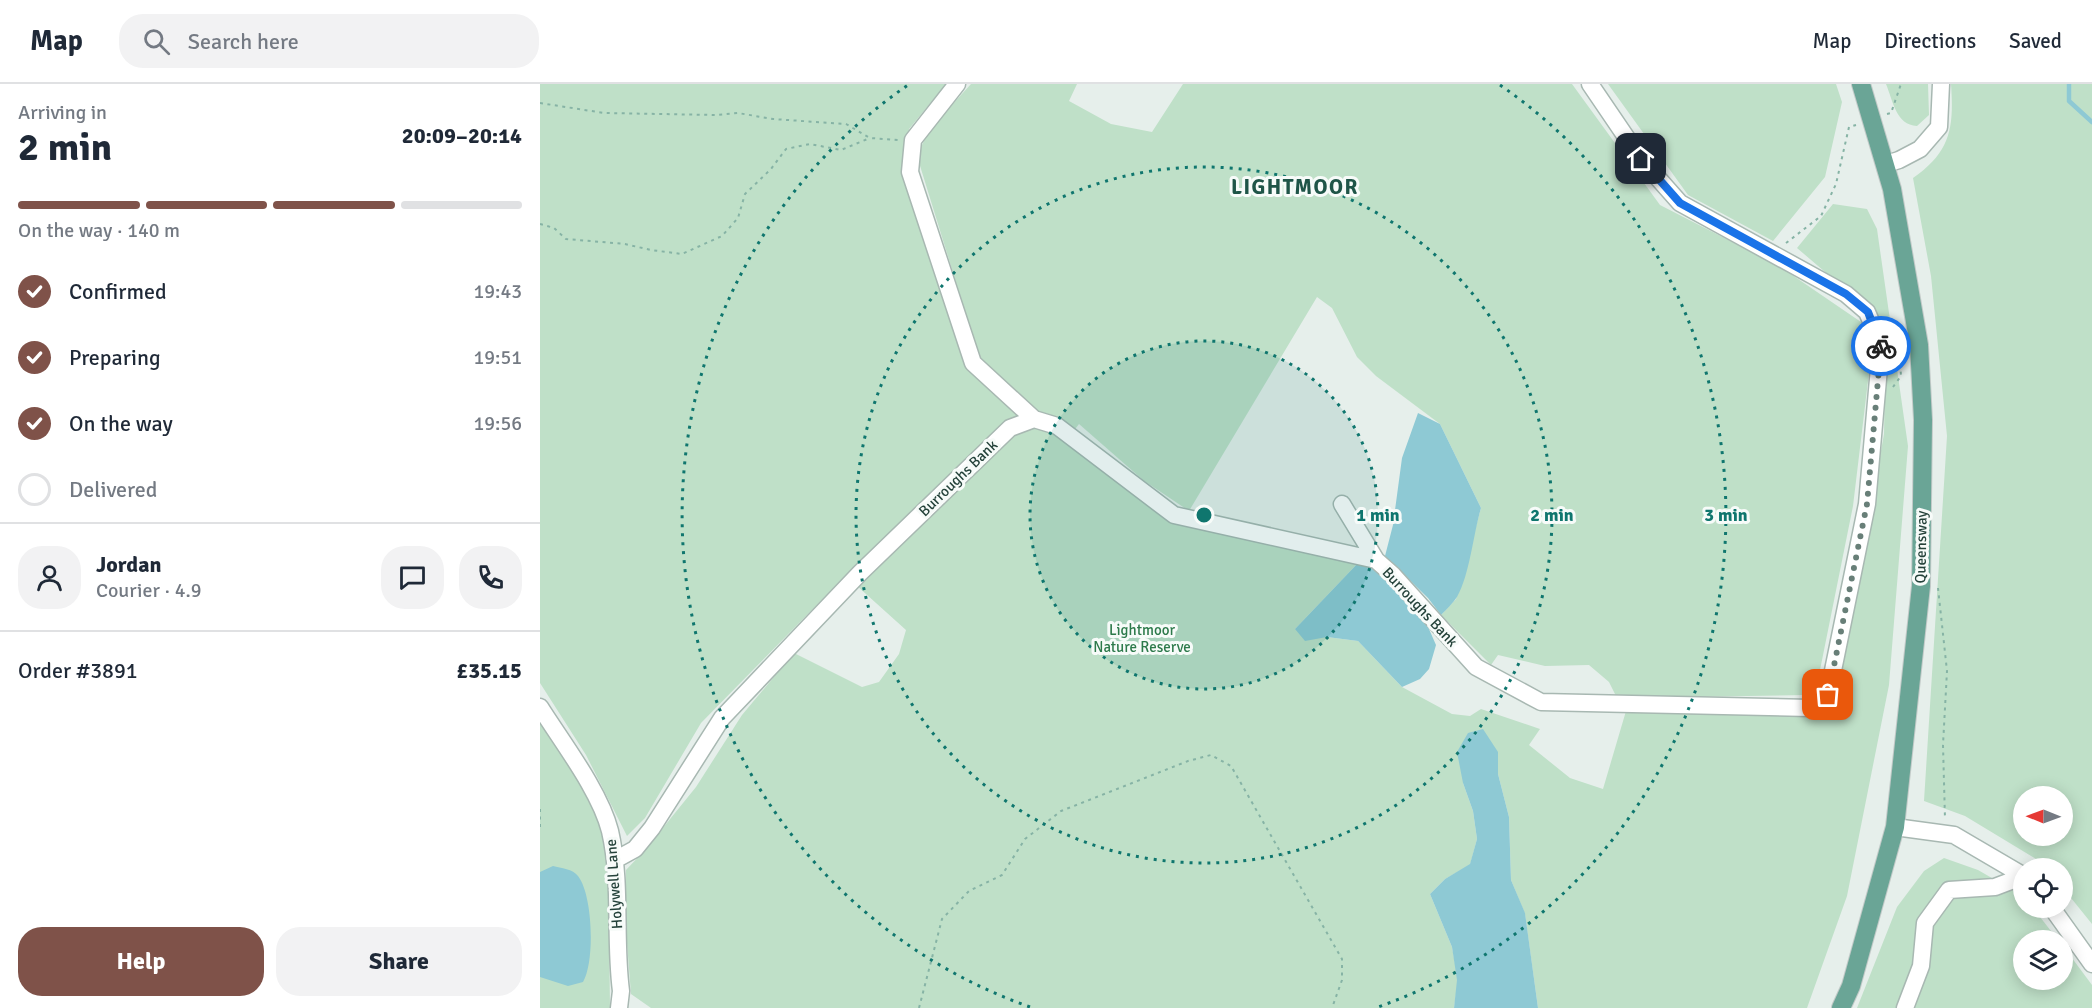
<!DOCTYPE html>
<html lang="en">
<head>
<meta charset="utf-8">
<style>
	body { margin:0; font-family:Signika,sans-serif; background:#f2f2f3; color:#1f2937; height:100vh; display:flex; flex-direction:column; font-size:22px; white-space:nowrap }
	* { box-sizing:border-box; margin:0 }
	p { font-size:20px; color:#747a83 }
	.icon { flex:none; width:33px; height:33px; fill:none; stroke:currentColor; stroke-width:2; stroke-linecap:round; stroke-linejoin:round }
	.map { position:relative; flex:1; overflow:hidden }
	.panel { display:flex; flex-direction:column; background:#fff; width:540px }
	.panel>* { flex:none }
	.needle { width:39px; rotate:271deg }
	.tools { position:absolute; left:1473px; top:702px; display:grid; gap:12px }
	.tools a { display:grid; place-items:center; width:60px; height:60px; border-radius:50%; background:#fff; box-shadow:0 3px 15px #0003; font-size:30px }
	.pin { position:absolute; display:grid; place-items:center; width:51px; height:51px; color:#fff; margin:-26px; border-radius:12px; box-shadow:0 3px 9px #0006 }
	.courier { position:absolute; display:grid; place-items:center; width:60px; height:60px; margin:-30px; border:4px solid #1a73e8; border-radius:50%; background:#fff; color:#222; box-shadow:0 2px 8px #0007 }
	.head em { font-style:normal; font-weight:700 }
	.head div { display:flex; flex-direction:column-reverse }
	.head { display:flex; align-items:center; justify-content:space-between; height:102px; padding:0 18px }
	h1 { font-size:39px; font-weight:700; line-height:45px }
	.bar { display:grid; grid-template-columns:repeat(4,1fr); gap:9px 6px; align-content:center; height:72px; padding:0 18px }
	.bar i { height:8px; border-radius:4px; background:#e0e1e3 }
	.bar .active { background:#7f5249 }
	.bar p { grid-column:span 4 }
	.line { display:flex; align-items:center; gap:15px; padding:0 18px; border-top:2px solid #e0e1e3 }
	.line div { flex:1 }
	.round { display:grid; place-items:center; flex:none; width:63px; height:63px; border-radius:24px; background:#f2f2f3 }
	ol { padding:0 18px; list-style:none }
	li { display:flex; align-items:center; gap:18px; height:66px }
	li p { margin-inline-start:auto }
	li .icon { padding:6px; border-radius:50%; background:#7f5249; color:#fff; stroke-width:4 }
	li:last-child { color:#747a83 }
	li i { width:33px; height:33px; border:3px solid #e0e1e3; border-radius:50% }
	.action { display:flex; gap:12px; margin-top:auto; padding:12px 18px }
	.action a { flex:1; height:69px; border-radius:24px; background:#7f5249; color:#fff; font-size:24px; font-weight:700; line-height:69px; text-align:center }
	.action a+a { background:#f2f2f3; color:#1f2937 }
	header { display:flex; align-items:center; gap:36px; box-sizing:border-box; height:84px; padding:0 30px; background:#fff; border-bottom:2px solid #e0e1e3 }
	header strong { font-size:28px }
	nav { display:flex; gap:33px; margin-inline-start:auto; font-size:21px }
	.search { width:420px; height:54px; background:#f2f2f3; display:flex; align-items:center; gap:15px; box-sizing:border-box; padding:0 21px; border-radius:24px; color:#747a83; font-size:22px }
	main { display:flex; flex:1; min-height:0 }
	.map>svg:first-child { display:block }
	.green { fill:#bfe0c8; fill-rule:evenodd }
	.water { fill:#8ec9d4 }
	.lines { fill:none; stroke-linecap:round; stroke-linejoin:round }
	.stream { stroke:#8ec9d4; stroke-width:4.5 }
	.minor-casing { stroke:#a8b8b2; stroke-width:19 }
	.major-casing { stroke:#c2cac8; stroke-width:20 }
	.path { stroke:#86b3a5; stroke-width:2; stroke-dasharray:3 4.5; stroke-linecap:butt }
	.minor { stroke:#fff; stroke-width:16 }
	.major { stroke:#6aa596; stroke-width:18 }
	.done { stroke:#687f78; stroke-width:6; stroke-dasharray:0 10.8 }
	.route { stroke:#1a73e8; stroke-width:8 }
	.ring { fill:none; stroke:#0f766e; stroke-width:3; stroke-dasharray:3 6 }
	.labels { text-anchor:middle; stroke-width:6; stroke-linejoin:round; paint-order:stroke }
	.street-label { font-size:15px; fill:#24423a; stroke:#f7fbf9 }
	.park-label { font-size:15px; fill:#2d7a4b; stroke:#f7fbf9 }
	.district-label { font-size:21px; font-weight:bold; letter-spacing:1.5px; fill:#1f5548; stroke:#f7fbf9 }
	.centre { fill:#0f766e; stroke:#f7fbf9; stroke-width:3 }
	.ring-label { font-size:18px; text-anchor:middle; font-weight:bold; fill:#0f766e; stroke:#f7fbf9; stroke-width:6; stroke-linejoin:round; paint-order:stroke }
</style>
</head>
<body>
<header>
<strong>Map</strong>
<div class="search"><svg class="icon" aria-label="search" viewBox="0 0 24 24"><circle cx="10" cy="10" r="6"/><path d="M15 15l6 6"/></svg>Search here</div>
<nav><a>Map</a><a>Directions</a><a>Saved</a></nav>
</header>
<main>
<section class="panel">
<div class="head"><div><h1>2 min</h1><p>Arriving in</p></div><em>20:09–20:14</em></div>
<div class="bar"><i class="active"></i><i class="active"></i><i class="active"></i><i></i><p>On the way · 140 m</p></div>
<ol>
<li><svg class="icon" aria-label="check" viewBox="0 0 24 24"><path d="M5 12l5 5 9-10"/></svg>Confirmed<p>19:43</p></li>
<li><svg class="icon" aria-label="check" viewBox="0 0 24 24"><path d="M5 12l5 5 9-10"/></svg>Preparing<p>19:51</p></li>
<li><svg class="icon" aria-label="check" viewBox="0 0 24 24"><path d="M5 12l5 5 9-10"/></svg>On the way<p>19:56</p></li>
<li><i></i>Delivered</li>
</ol>
<div class="line" style="height:108px"><a class="round"><svg class="icon" aria-label="person" viewBox="0 0 24 24"><circle cx="12" cy="8" r="4"/><path d="M4 21q1-7 8-7t8 7"/></svg></a><div><b>Jordan</b><p>Courier · 4.9</p></div><a class="round"><svg class="icon" aria-label="chat" viewBox="0 0 24 24"><path d="M4 5h16v11H9l-5 4z"/></svg></a><a class="round"><svg class="icon" aria-label="phone" viewBox="0 0 24 24"><path d="M5 4h4l2 5-3 2q2 4 5 5l2-3 5 2v4C11 20 4 13 5 4z"/></svg></a></div>
<div class="line" style="height:78px"><div>Order #3891</div><b>£35.15</b></div>
<div class="action"><a>Help</a><a>Share</a></div>
</section>
<div class="map">
<svg width="1552" height="924" viewBox="0 0 1552 924">
	<rect width="100%" height="100%" fill="#e6efeb"/>
	<!-- green -->
	<path class="green" d="M 0,0 L 406,0 L 369,45 L 364,94 L 416,237 L 419,208 L 377,72 L 389,46 L 431,0 L 537,0 L 529,17 L 571,40 L 612,48 L 643,0 L 1032,0 L 1120,121 L 1239,182 L 1321,238 L 1331,272 L 1313,422 L 1277,601 L 1265,611 L 1077,614 L 1069,598 L 1049,581 L 1005,582 L 958,571 L 951,581 L 901,531 L 916,515 L 941,424 L 900,340 L 836,292 L 817,273 L 792,224 L 777,213 L 649,427 L 603,396 L 539,340 L 526,357 L 626,436 L 818,479 L 755,545 L 787,553 L 818,557 L 862,603 L 912,630 L 930,632 L 941,625 L 1000,645 L 989,661 L 1030,694 L 1063,705 L 1086,627 L 1281,630 L 1297,614 L 1344,350 L 1346,240 L 1257,164 L 1293,120 L 1327,125 L 1337,145 L 1368,362 L 1349,601 L 1307,812 L 1267,924 L 998,924 L 985,830 L 971,796 L 969,733 L 958,690 L 958,668 L 923,699 L 933,727 L 937,755 L 930,781 L 905,795 L 890,810 L 912,863 L 918,896 L 914,924 L 111,924 L 91,910 L 86,846 L 86,786 L 105,766 L 156,703 L 202,631 L 254,569 L 322,603 L 339,598 L 359,570 L 366,546 L 316,501 L 337,481 L 319,478 L 161,639 L 105,734 L 87,752 L 46,671 L 0,599 Z
		M 1068,0 L 1296,0 L 1302,18 L 1285,93 L 1233,157 L 1148,111 Z
		M 1346,0 L 1388,0 L 1389,31 L 1377,42 C 1356,41 1353,17 1346,0 Z
		M 1411,0 L 1552,0 L 1552,840 L 1523,804 L 1522,784 L 1506,784 L 1501,778 L 1425,732 L 1384,717 L 1407,352 L 1391,192 L 1373,94 C 1411,68 1414,43 1411,0 ZM 1484,712 L 1522,712 L 1522,752 L 1484,752 Z
		M 0,625 L 57,728 L 68,762 L 70,924 L 0,924 Z
		M 1404,774 L 1438,786 L 1483,812 L 1484,824 L 1493,824 L 1518,856 L 1484,856 L 1484,896 L 1522,896 L 1523,862 L 1552,901 L 1552,924 L 1317,924 L 1357,823 L 1384,787 Z"/>
	<!-- water -->
	<path class="water" d="M 878,329 L 900,340 L 941,424 C 933,451 930,490 917,513 C 913,519 907,525 901,531 L 888,514 L 845,472 L 853,441 L 862,374 Z
		M 818,479 L 832,482 L 842,489 L 885,536 L 896,561 L 889,585 L 880,595 L 862,603 L 818,557 L 787,553 L 765,557 L 755,545 Z
		M 943,645 L 958,668 L 958,690 L 969,733 L 971,796 L 985,829 L 998,924 L 914,924 L 917,896 L 912,863 L 890,810 L 905,795 L 930,780 L 937,755 L 933,727 L 923,699 L 917,668 L 928,649 Z
		M 13,782 C 21,784 33,785 38,792 C 53,811 55,878 43,898 L 28,902 L 0,893 L 0,788 Z"/>
	<g class="lines">
		<!-- stream -->
		<path class="stream" d="M 1529,0 L 1529,17 L 1552,38"/>
		<defs>
			<path id="minor" d="M 417,0 L 373,56 L 370,88 L 433,279 L 494,335
				M 1346,80 L 1359,76 L 1380,65 L 1399,43 L 1401,0
				M 802,420 L 836,476
				M 0,623 C 22,658 60,707 70,747 C 82,799 74,854 81,907 L 79,924
				M 1355,743 L 1414,751 L 1484,792
				M 75,776 L 95,765 L 112,744 L 182,634 L 320,489 L 470,344 L 494,335 L 517,342 L 634,431 L 836,476 L 853,491 L 936,583 L 1001,618 L 1270,624 L 1288,611 L 1327,420 L 1341,261 L 1327,228 L 1306,210 L 1140,119 L 1101,75 L 1050,0
				M 1512,824 L 1552,880
				M 1365,924 L 1381,882 L 1385,839 L 1409,806 L 1455,803 L 1484,792"/>
			<path id="major" d="M 1301,924 L 1311,902 L 1355,743 L 1381,502 L 1383,336 L 1379,261 L 1352,105 L 1321,0"/>
		</defs>
		<!-- minor casing -->
		<use href="#minor" class="minor-casing"/>
		<!-- major casing -->
		<use href="#major" class="major-casing"/>
		<!-- path -->
		<path class="path" d="M 0,19 L 64,29 L 176,31 L 198,29 L 233,35 L 306,40 L 330,54 L 358,56
			M 1347,30 L 1351,29 L 1361,0
			M 0,140 L 14,144 L 26,155 L 85,160 L 111,166 L 142,170 L 182,152 L 198,134 L 205,110 L 231,85 L 246,65 L 270,60 L 301,66 L 330,54
			M 1246,159 L 1281,132 L 1296,100 L 1309,43 L 1316,41
			M 1353,303 L 1361,292 L 1359,265 L 1363,264
			M 1398,504 L 1407,587 L 1403,661 L 1405,735
			M 0,725 L 0,746
			M 379,924 L 402,835 L 429,807 L 462,791 L 485,755 L 521,727 L 648,677 L 671,671 L 691,682 L 802,875 L 802,896 L 792,924"/>
		<!-- minor -->
		<use href="#minor" class="minor"/>
		<!-- major -->
		<use href="#major" class="major"/>
	</g>
	<g class="lines">
		<!-- done -->
		<path class="done" d="M 1288,611 L 1327,420 L 1341,262"/>
		<!-- route -->
		<path class="route" d="M 1101,75 L 1140,119 L 1306,210 L 1328,228 L 1341,262"/>
	</g>
	<!-- distance rings -->
	<circle cx="664" cy="431" r="174" fill="#0f766e" fill-opacity=".12"/>
	<g class="ring">
		<circle cx="664" cy="431" r="174"/>
		<circle cx="664" cy="431" r="348"/>
		<path d="M490 923A522 522 0 0 1 368 1M960 1A522 522 0 0 1 838 923"/>
	</g>
	<g class="labels">
		<!-- street labels -->
		<g class="street-label">
			<text transform="translate(418 394) rotate(-44)" y="5">Burroughs Bank</text>
			<text transform="translate(1381 463) rotate(-89)" y="5">Queensway</text>
			<text transform="translate(880 523) rotate(47)" y="5">Burroughs Bank</text>
			<text transform="translate(74 800) rotate(-94)" y="5">Holywell Lane</text>
		</g>
		<!-- park labels -->
		<g class="park-label">
			<text x="602" y="551">Lightmoor<tspan x="602" dy="17">Nature Reserve</tspan></text>
		</g>
		<!-- district labels -->
		<g class="district-label">
			<text x="755" y="110">LIGHTMOOR</text>
		</g>
	</g>
	<circle cx="664" cy="431" r="9" class="centre"/>
	<g class="ring-label">
		<text x="838" y="437">1 min</text>
		<text x="1012" y="437">2 min</text>
		<text x="1186" y="437">3 min</text>
	</g>
</svg>
<div class="tools">
<a><svg class="needle" viewBox="-14 -14 28 28"><path d="M0-13l5 13h-10z" fill="#e53935"/><path d="M0 13l5-13h-10z" fill="#747a83"/></svg></a>
<a><svg class="icon" aria-label="locate" viewBox="0 0 24 24"><circle cx="12" cy="12" r="6"/><path d="M12 2v4M12 18v4M2 12h4M18 12h4"/></svg></a>
<a><svg class="icon" aria-label="layers" viewBox="0 0 24 24"><path d="M12 4l9 5-9 5-9-5zM3 14l9 5 9-5"/></svg></a>
</div>
<div class="pin" style="left:1288px;top:611px;background:#ea580c"><svg class="icon" aria-label="bag" viewBox="0 0 24 24"><path d="M5 8h14l-1 12H6zM9 8a3 3 0 0 1 6 0"/></svg></div>
<div class="pin" style="left:1101px;top:75px;background:#1f2937"><svg class="icon" aria-label="home" viewBox="0 0 24 24"><path d="M3 11l9-7 9 7M6 9v11h12V9"/></svg></div>
<div class="courier" style="left:1341px;top:262px"><svg class="icon" aria-label="bike" viewBox="0 0 24 24"><circle cx="6" cy="16" r="4"/><circle cx="18" cy="16" r="4"/><path d="M6 16l4-8h5l3 8M10 8l3 8H6M13 5h3"/></svg></div>
</div>
</main>
</body>
</html>
